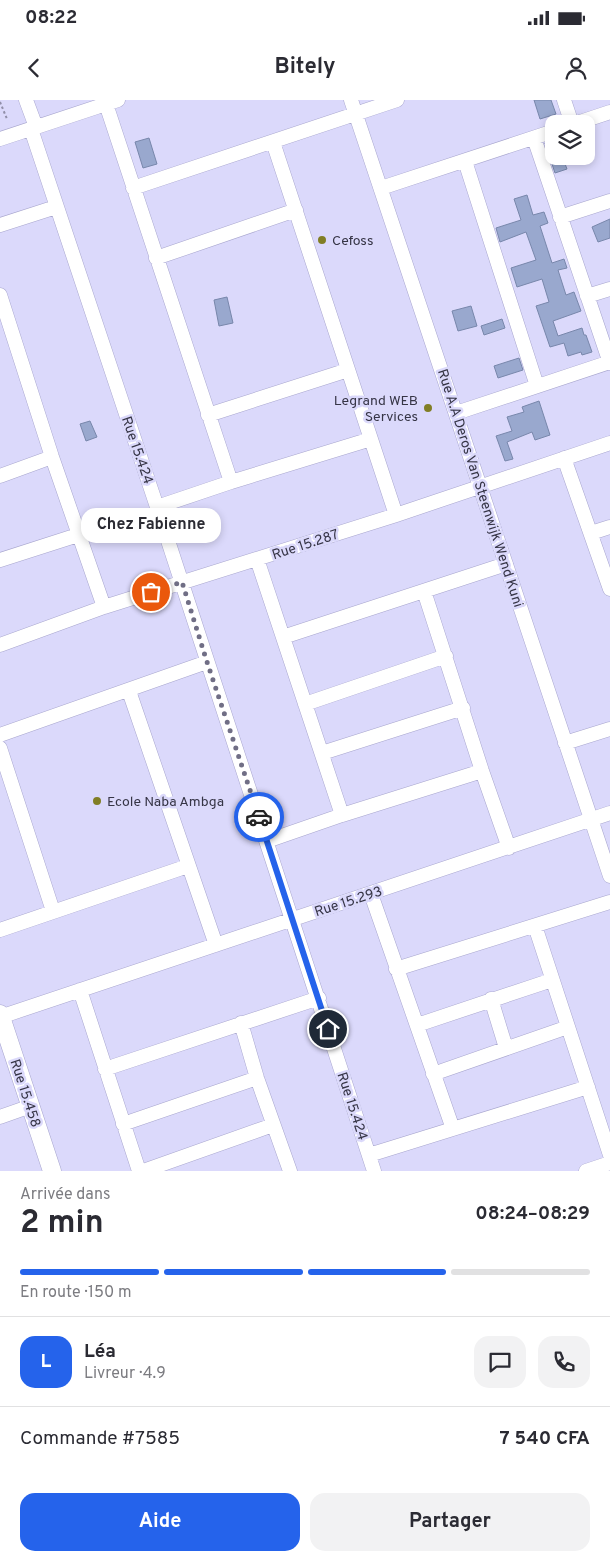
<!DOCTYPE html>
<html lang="fr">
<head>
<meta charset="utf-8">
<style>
	body { margin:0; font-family:Overpass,sans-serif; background:#f2f2f3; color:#2b2b33; height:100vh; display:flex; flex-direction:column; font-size:19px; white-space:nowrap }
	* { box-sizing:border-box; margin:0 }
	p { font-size:16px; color:#7c7c81 }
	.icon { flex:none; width:28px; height:28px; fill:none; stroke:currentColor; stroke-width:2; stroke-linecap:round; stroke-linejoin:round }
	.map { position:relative; height:1071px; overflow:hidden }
	.details { display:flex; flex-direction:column; background:#fff; flex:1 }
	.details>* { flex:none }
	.tools { position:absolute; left:545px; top:15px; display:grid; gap:10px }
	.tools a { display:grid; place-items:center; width:50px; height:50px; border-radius:10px; background:#fff; box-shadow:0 2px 8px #0003; font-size:25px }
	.pin { position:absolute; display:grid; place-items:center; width:42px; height:42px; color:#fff; margin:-21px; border:2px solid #fff; border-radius:50%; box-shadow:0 1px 5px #0007 }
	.courier { position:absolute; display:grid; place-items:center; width:50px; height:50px; margin:-25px; border:4px solid #2563eb; border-radius:50%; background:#fff; color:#222; box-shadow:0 1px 6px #0007 }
	.bubble { position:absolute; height:35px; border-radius:15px; background:#fff; box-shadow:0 2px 8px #0003; font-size:16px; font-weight:700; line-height:35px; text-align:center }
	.head em { font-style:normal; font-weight:700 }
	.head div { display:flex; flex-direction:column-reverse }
	.head { display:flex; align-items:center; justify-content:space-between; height:85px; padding:0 20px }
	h1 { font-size:32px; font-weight:700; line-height:38px }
	.bar { display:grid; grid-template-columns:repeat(4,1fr); gap:8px 5px; align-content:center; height:60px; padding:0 20px }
	.bar i { height:6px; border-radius:4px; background:#e1e1e2 }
	.bar .selected { background:#2563eb }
	.bar p { grid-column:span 4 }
	.line { display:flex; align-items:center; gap:12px; padding:0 20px; border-top:1px solid #e1e1e2 }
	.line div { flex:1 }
	.round { display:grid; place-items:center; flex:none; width:52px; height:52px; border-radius:15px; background:#f2f2f3 }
	.primary-button { display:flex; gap:10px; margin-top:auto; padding:10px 20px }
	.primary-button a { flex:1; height:58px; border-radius:15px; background:#2563eb; color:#fff; font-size:20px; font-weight:700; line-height:58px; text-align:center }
	.primary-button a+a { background:#f2f2f3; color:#2b2b33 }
	.status { display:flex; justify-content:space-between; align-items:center; height:35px; padding:0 25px; background:#fff; direction:ltr }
	.status svg { height:14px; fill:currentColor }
	header { display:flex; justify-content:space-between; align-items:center; height:65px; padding:0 20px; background:#fff; font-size:22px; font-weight:700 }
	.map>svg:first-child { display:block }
	.building { fill:#99a8ce; stroke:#7887ab }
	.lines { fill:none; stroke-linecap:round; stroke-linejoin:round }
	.minor-casing { stroke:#a8a6ce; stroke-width:15 }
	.major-casing { stroke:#a8a6ce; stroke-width:19 }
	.path { stroke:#918fa9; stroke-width:2; stroke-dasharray:2.5 2.5; stroke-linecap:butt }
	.minor { stroke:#fff; stroke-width:14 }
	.major { stroke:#fff; stroke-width:18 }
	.done { stroke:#706e85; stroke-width:5; stroke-dasharray:0 9 }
	.route { stroke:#2563eb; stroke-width:6 }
	.poi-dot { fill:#817e25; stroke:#dbd9fb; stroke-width:2 }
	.labels { text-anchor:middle; stroke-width:5; stroke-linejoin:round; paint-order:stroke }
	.poi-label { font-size:14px; fill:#363546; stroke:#dbd9fb; text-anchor:start }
	.street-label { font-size:14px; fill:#363546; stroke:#dbd9fb }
</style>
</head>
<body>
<div class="status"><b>08:22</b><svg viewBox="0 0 49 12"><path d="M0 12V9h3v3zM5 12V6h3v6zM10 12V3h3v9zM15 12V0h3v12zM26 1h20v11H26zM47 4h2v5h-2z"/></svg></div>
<header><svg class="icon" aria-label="back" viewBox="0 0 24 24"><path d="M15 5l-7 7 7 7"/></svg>Bitely<svg class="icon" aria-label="person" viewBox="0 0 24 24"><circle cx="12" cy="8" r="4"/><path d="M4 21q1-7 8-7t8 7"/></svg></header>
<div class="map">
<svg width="610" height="1071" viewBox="0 0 610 1071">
	<rect width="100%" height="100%" fill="#dbd9fb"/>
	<!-- building -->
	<path class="building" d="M 534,0 L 551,0 L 556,14 L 540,19 Z
		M 149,38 L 157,64 L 143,68 L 135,42 Z
		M 554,40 L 554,56 L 562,56 L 567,69 L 555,73 L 545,43 Z
		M 527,95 L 533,115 L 544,112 L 548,123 L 540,126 L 552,163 L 564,159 L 567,168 L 558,170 L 566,195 L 574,192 L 581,211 L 553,221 L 558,236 L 582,228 L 584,235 L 586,235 L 592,252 L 582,255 L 581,252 L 568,256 L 564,243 L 550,247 L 536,206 L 549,202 L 542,179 L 517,187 L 511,168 L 536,160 L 526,132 L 500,142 L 496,128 L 521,120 L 514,99 Z
		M 610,119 L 610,138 L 598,142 L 592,127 Z
		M 227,197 L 233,223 L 219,226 L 214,200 Z
		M 471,206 L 477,226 L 458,231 L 452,211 Z
		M 502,219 L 505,228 L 484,235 L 481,226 Z
		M 519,258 L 523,270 L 498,278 L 494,266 Z
		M 539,301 L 550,335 L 535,340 L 532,332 L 507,342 L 513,359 L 505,361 L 496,336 L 512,331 L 507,317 L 524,312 L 522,307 Z
		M 90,321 L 97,337 L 86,341 L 80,324 Z"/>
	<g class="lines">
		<defs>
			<path id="minor" d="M 26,0 L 36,27
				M 351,0 L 610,776
				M 564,0 L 572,24
				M 106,4 L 231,382
				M 574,24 L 610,12
				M 31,29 L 157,407 L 374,1071
				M 534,38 L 610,263
				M 0,39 L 118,0
				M 273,42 L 396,415
				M 465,61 L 537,286
				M 133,88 L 397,0
				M 381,88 L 554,31
				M 560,117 L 610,101
				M 0,125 L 56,107
				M 156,158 L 296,110
				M 0,195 L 52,357 L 104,507
				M 587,196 L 610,189
				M 456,313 L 610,262
				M 208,315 L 348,270
				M 564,358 L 610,489
				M 0,376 L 52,357
				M 157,407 L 231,382 L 371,339
				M 591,433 L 610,427
				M 257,459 L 342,715
				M 0,460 L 78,435
				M 424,491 L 482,671 L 509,748
				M 283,537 L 506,464
				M 0,545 L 104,507 L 396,415 L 610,343
				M 129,591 L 216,845
				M 305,604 L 446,556
				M 0,635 L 207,562
				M 565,643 L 610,629
				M 0,648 L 53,811
				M 322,653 L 463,608
				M 267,741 L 342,715 L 482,671
				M 371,794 L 453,1029
				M 535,826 L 610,1055
				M 0,830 L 188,766
				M 396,869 L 610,802
				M 80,890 L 139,1071
				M 491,899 L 506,948
				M 0,917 L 610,713
				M 241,923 L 257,978 L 290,1071
				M 417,925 L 552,880
				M 105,969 L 319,898
				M 433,974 L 568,927
				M 0,1017 L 31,1006
				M 123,1024 L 257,978
				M 369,1055 L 588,987
				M 143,1071 L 273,1025
				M 586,1071 L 610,1063"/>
			<path id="major" d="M 0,914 L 52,1071"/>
		</defs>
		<!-- minor casing -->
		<use href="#minor" class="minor-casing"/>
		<!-- major casing -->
		<use href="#major" class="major-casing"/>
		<!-- path -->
		<path class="path" d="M 0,2 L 7,19"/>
		<!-- minor -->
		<use href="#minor" class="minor"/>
		<!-- major -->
		<use href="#major" class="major"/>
	</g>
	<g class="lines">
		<!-- done -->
		<path class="done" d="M 151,492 L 182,482 L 207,562 L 259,717"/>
		<!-- route -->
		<path class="route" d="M 259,717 L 328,929"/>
	</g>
	<!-- markers -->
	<g class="poi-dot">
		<circle cx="322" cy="140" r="5"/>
		<circle cx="428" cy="308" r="5"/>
		<circle cx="97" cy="701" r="5"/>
	</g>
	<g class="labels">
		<!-- poi labels -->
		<g class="poi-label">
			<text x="332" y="145">Cefoss</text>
			<text x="418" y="305" text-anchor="end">Legrand WEB<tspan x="418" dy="16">Services</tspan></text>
			<text x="107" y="706">Ecole Naba Ambga</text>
		</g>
		<!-- street labels -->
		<g class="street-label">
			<text transform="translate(138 350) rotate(71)" y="5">Rue 15.424</text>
			<text transform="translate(481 388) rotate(72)" y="5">Rue A.A Deros Van Steenwijk Wend Kuni</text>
			<text transform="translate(305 444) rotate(-18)" y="5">Rue 15.287</text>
			<text transform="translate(348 801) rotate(-18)" y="5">Rue 15.293</text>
			<text transform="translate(26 993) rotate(72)" y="5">Rue 15.458</text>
			<text transform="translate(353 1006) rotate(72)" y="5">Rue 15.424</text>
		</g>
	</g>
</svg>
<div class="tools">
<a><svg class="icon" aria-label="layers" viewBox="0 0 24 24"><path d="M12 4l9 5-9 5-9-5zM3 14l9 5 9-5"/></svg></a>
</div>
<div class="pin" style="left:151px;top:492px;background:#ea580c"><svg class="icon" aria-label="bag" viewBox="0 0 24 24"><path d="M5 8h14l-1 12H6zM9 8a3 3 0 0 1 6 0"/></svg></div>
<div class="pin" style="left:328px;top:929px;background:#1f2937"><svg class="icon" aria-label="home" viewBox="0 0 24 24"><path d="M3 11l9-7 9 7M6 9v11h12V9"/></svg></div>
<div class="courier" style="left:259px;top:717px"><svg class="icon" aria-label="car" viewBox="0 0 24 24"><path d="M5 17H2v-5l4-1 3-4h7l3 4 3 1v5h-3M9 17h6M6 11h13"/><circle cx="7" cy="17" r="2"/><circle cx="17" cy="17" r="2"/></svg></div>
<div class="bubble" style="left:81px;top:408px;width:140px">Chez Fabienne</div>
</div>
<section class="details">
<div class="head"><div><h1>2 min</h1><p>Arrivée dans</p></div><em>08:24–08:29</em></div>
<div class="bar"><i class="selected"></i><i class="selected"></i><i class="selected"></i><i></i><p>En route · 150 m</p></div>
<div class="line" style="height:90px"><b class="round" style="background:#2563eb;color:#fff">L</b><div><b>Léa</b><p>Livreur · 4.9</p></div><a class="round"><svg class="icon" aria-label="chat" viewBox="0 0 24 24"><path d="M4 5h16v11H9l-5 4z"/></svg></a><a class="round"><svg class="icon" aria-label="phone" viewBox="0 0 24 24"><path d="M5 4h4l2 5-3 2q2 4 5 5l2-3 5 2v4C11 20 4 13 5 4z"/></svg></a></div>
<div class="line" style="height:65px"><div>Commande #7585</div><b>7 540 CFA</b></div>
<div class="primary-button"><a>Aide</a><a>Partager</a></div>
</section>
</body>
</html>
